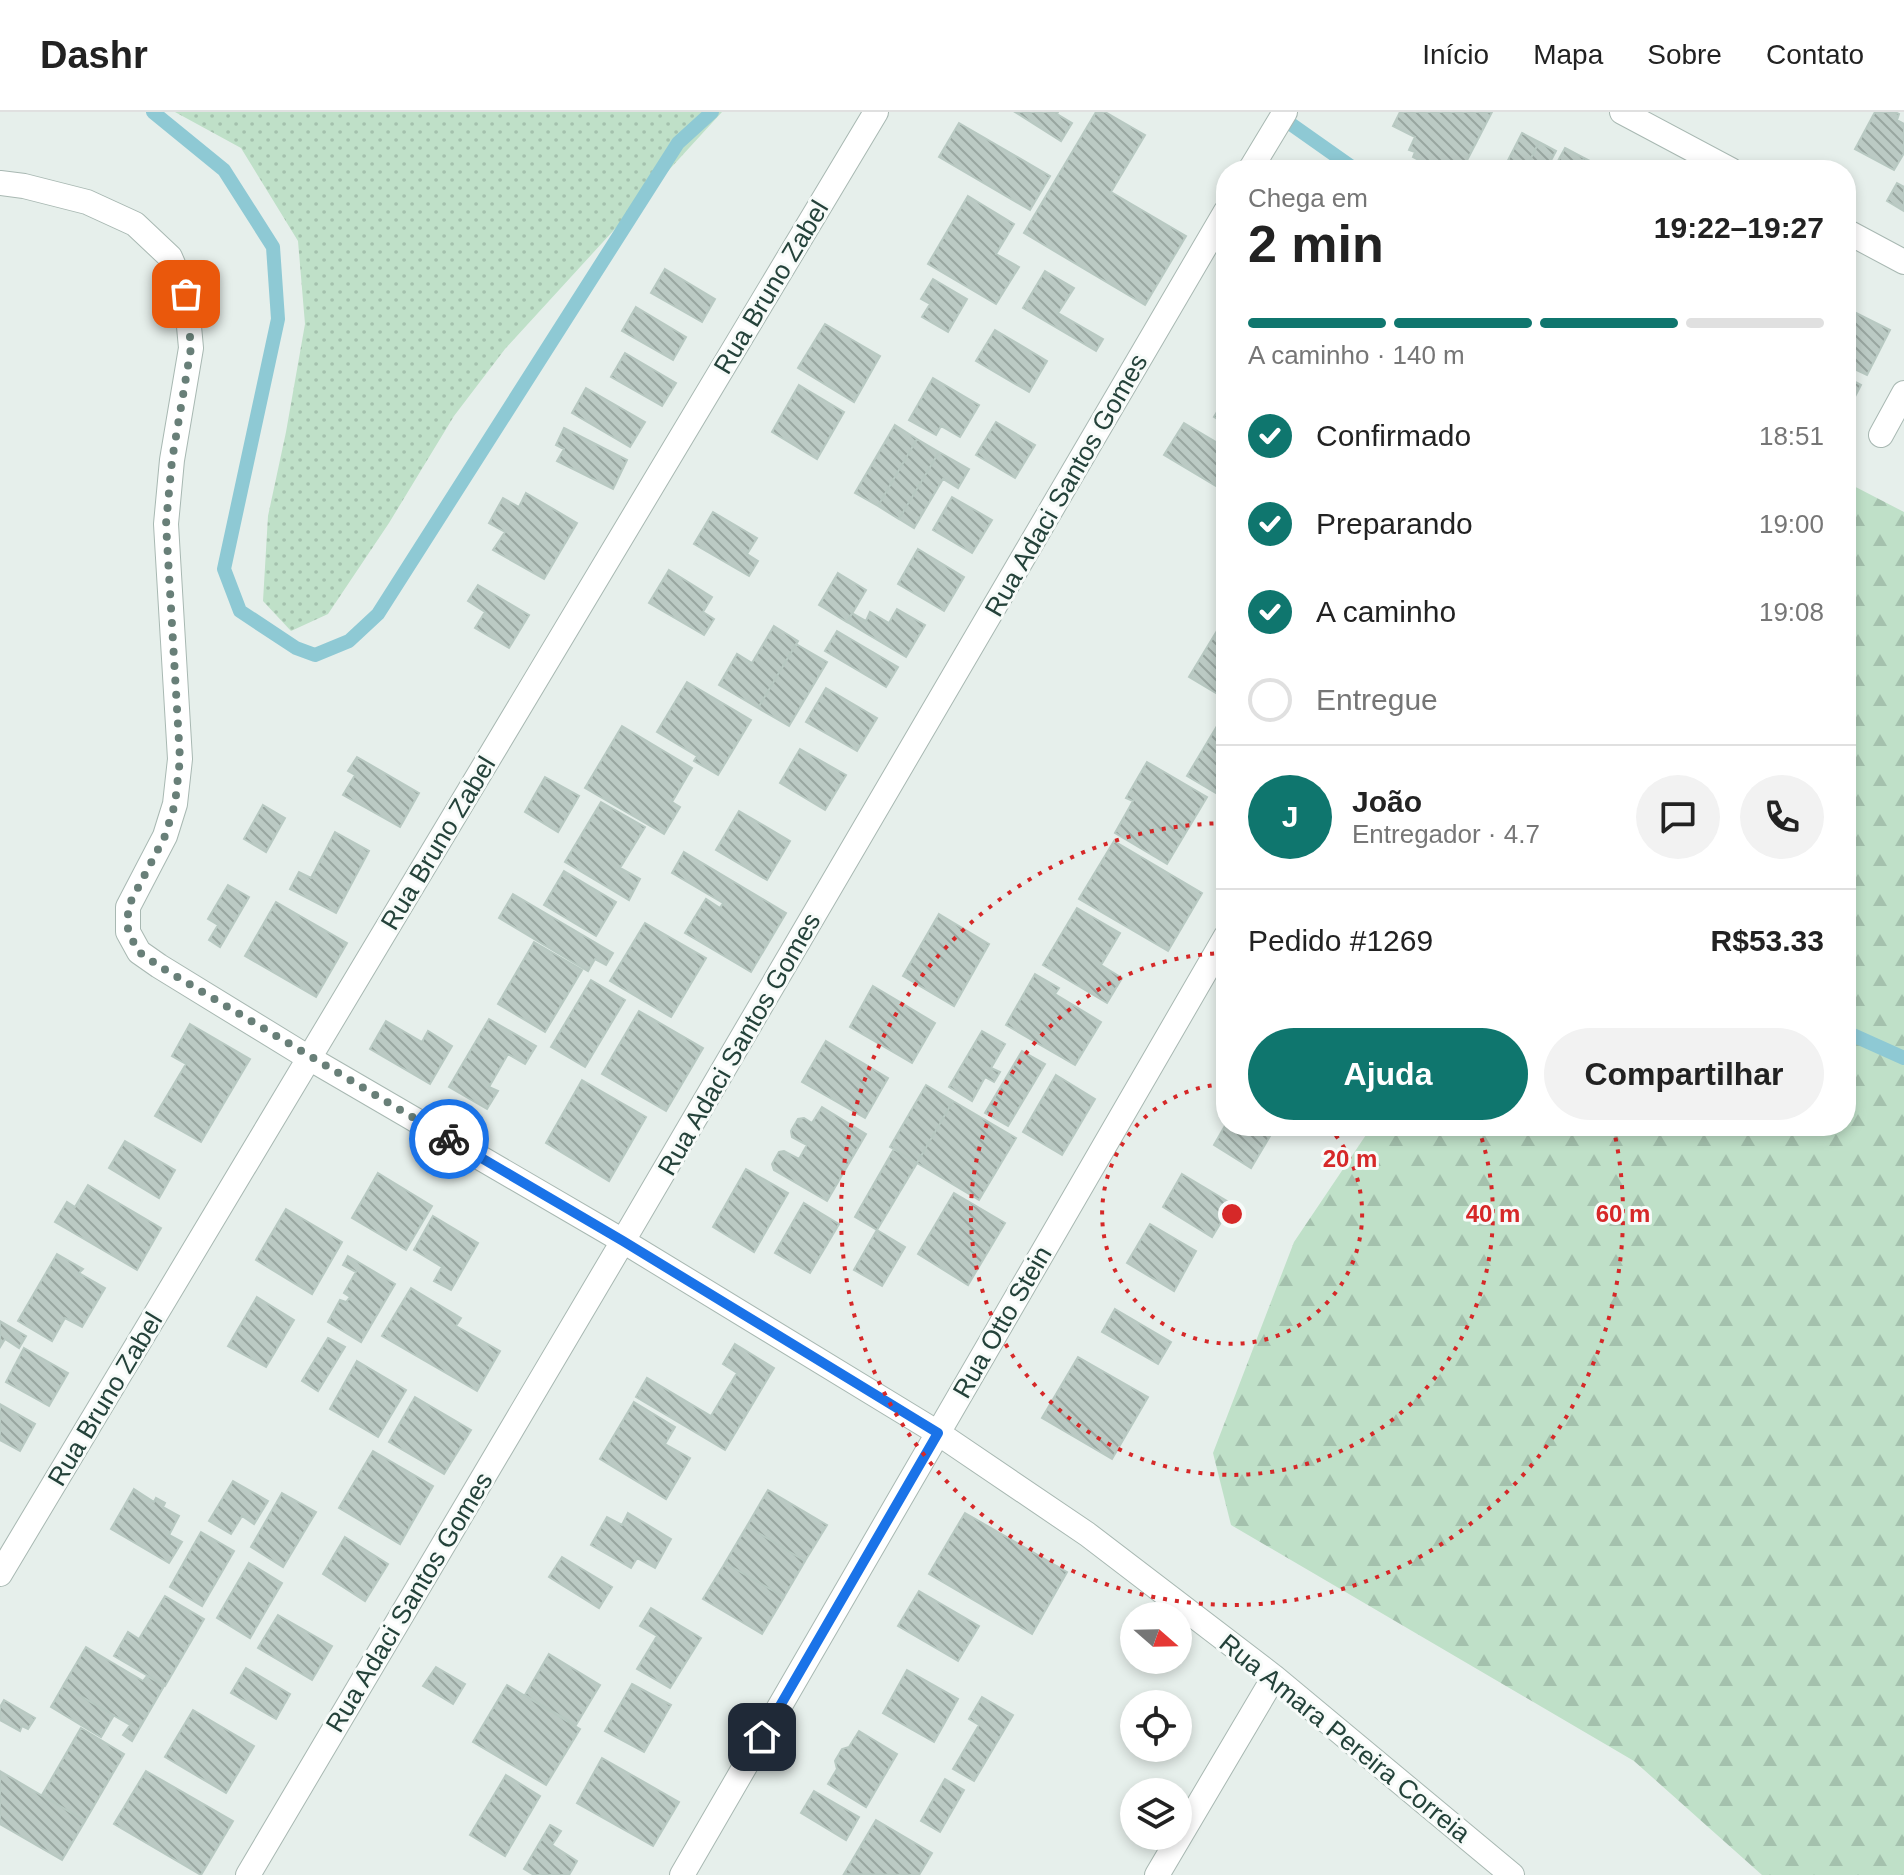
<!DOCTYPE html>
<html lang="pt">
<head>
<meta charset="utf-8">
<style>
	body { margin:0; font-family:Helvetica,sans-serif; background:#f2f2f2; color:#222; height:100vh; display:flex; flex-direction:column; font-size:30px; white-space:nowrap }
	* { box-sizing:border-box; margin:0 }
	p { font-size:26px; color:#767676 }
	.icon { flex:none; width:44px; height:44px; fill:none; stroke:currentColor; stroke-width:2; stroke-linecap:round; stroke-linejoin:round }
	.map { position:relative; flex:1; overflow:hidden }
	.panel { position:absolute; left:1216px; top:48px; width:640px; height:976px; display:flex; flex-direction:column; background:#fff; border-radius:32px; box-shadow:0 4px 12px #0003 }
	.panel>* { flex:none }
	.needle { width:52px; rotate:110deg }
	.controls { position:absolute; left:1120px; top:1490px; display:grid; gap:16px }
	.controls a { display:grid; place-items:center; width:72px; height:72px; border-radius:50%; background:#fff; box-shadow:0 4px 12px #0003; font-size:40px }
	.pin { position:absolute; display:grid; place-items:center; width:68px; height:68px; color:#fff; margin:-34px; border-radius:16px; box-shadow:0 4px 12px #0006 }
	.courier { position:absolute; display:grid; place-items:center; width:80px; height:80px; margin:-40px; border:6px solid #1a73e8; border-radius:50%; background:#fff; color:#222; box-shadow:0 2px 10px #0007 }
	.head em { font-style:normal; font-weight:700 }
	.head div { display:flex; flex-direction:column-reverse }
	.head { display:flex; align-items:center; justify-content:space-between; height:136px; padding:0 32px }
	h1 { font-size:52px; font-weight:700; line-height:60px }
	.bar { display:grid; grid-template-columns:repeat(4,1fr); gap:12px 8px; align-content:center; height:96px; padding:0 32px }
	.bar i { height:10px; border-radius:6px; background:#e0e0e0 }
	.bar .current { background:#0f766e }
	.bar p { grid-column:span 4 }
	.line { display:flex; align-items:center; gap:20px; padding:0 32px; border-top:2px solid #e0e0e0 }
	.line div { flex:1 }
	.round { display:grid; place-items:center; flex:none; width:84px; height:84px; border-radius:42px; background:#f2f2f2 }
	ol { padding:0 32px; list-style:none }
	li { display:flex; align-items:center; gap:24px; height:88px }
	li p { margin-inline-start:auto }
	li .icon { padding:8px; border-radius:50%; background:#0f766e; color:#fff; stroke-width:4 }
	li:last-child { color:#767676 }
	li i { width:44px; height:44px; border:4px solid #e0e0e0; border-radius:50% }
	.action { display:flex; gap:16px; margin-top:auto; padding:16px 32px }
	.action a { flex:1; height:92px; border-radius:48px; background:#0f766e; color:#fff; font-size:32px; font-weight:700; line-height:92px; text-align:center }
	.action a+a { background:#f2f2f2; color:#222 }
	header { display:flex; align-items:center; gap:48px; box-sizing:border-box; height:112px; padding:0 40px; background:#fff; border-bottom:2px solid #e0e0e0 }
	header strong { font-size:38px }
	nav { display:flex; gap:44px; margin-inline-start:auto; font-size:28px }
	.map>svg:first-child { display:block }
	.grass { fill:url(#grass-dots) }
	.forest { fill:url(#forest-firs) }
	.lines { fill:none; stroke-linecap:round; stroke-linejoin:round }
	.stream { stroke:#8ec9d4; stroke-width:14 }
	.building { fill:url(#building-back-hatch); stroke:#b8c9c2; stroke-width:2 }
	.minor-casing { stroke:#a8b8b2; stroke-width:26 }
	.minor { stroke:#fff; stroke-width:24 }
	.done { stroke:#687f78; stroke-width:8; stroke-dasharray:0 14.4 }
	.route { stroke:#1a73e8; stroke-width:10 }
	.ring { fill:none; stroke:#d62828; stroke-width:4; stroke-dasharray:4 8 }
	.labels { text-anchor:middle; stroke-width:6; stroke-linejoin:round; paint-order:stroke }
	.street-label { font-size:26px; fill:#24423a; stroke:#f7fbf9 }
	.centre { fill:#d62828; stroke:#f7fbf9; stroke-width:4 }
	.ring-label { font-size:24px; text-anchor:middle; font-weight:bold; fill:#d62828; stroke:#f7fbf9; stroke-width:6; stroke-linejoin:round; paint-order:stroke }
</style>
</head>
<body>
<header>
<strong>Dashr</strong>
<nav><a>Início</a><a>Mapa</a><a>Sobre</a><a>Contato</a></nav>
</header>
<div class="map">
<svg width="1904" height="1763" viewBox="0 0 1904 1763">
	<defs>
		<pattern id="grass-dots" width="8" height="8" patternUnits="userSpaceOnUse" patternTransform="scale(2)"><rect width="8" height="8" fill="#bfe0c8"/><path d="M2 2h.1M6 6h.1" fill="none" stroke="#a4c1ad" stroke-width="1.8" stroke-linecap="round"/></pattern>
		<pattern id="forest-firs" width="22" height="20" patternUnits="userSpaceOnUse" patternTransform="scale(2)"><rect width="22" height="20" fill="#bfe0c8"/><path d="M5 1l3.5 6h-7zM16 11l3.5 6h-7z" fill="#a4c1ad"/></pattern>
		<pattern id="building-back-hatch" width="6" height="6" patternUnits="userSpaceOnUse" patternTransform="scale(2)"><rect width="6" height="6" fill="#bbcac4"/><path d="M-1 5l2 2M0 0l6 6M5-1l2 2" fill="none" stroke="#98a6a0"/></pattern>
	</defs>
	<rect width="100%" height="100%" fill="#e6efeb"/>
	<!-- grass -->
	<path class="grass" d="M 175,0 L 722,0 L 505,237 L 454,304 L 389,411 L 328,502 L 291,519 L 263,489 L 268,404 L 286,320 L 305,212 L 298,129 L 241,36 Z"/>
	<!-- forest -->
	<path class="forest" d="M 1846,370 L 1904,400 L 1904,1763 L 1762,1763 L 1634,1649 L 1231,1413 L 1213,1341 L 1294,1130 L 1372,1014 L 1846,1014 Z"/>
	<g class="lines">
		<!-- stream -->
		<path class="stream" d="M 153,0 L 224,58 L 273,135 L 278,207 L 224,457 L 240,499 L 296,536 L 315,543 L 349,529 L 378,502 L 678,31 L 712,0
			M 1278,3 L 1356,58
			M 1846,920 L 1904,946"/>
	</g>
	<!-- building -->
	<path class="building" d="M 1015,0 L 1058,0 L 1057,2 L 1072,11 L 1061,29 Z
		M 1096,0 L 1105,0 L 1145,23 L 1111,80 L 1186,124 L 1145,193 L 1024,121 Z
		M 1400,0 L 1492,0 L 1462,58 L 1438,58 L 1413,45 L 1415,40 L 1409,38 L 1415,25 L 1393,14 Z
		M 1875,0 L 1895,0 L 1899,2 L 1897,8 L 1904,12 L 1904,41 L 1894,58 L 1855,37 Z
		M 959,11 L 1050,64 L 1030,98 L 939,45 Z
		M 1522,21 L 1539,30 L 1525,58 L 1503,58 Z
		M 1539,30 L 1556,39 L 1546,58 L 1525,58 Z
		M 1565,36 L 1584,46 L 1578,58 L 1553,58 Z
		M 1584,46 L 1607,58 L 1578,58 Z
		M 1897,71 L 1904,75 L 1904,99 L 1887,89 Z
		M 968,84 L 1014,112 L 996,142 L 1019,155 L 996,192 L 928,152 Z
		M 665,157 L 715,187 L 702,210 L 651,181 Z
		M 1045,159 L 1074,176 L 1058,201 L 1103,227 L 1096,239 L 1023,196 Z
		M 933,167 L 967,187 L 948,220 L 922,205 L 930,192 L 921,187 Z
		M 636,195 L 686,225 L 673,248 L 622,219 Z
		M 1846,196 L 1890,218 L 1867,263 L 1848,254 L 1846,258 Z
		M 825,212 L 880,244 L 854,290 L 798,256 Z
		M 995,218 L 1047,249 L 1029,280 L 976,249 Z
		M 625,241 L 676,271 L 662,294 L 611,265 Z
		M 1846,265 L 1861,273 L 1846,302 Z
		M 933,266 L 979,293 L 960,325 L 941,314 L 936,323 L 909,308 Z
		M 799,273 L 844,300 L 817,347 L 772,320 Z
		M 586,276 L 645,310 L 630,335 L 572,301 Z
		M 1226,285 L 1226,312 L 1214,305 Z
		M 996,310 L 1035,333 L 1015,366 L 976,343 Z
		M 1184,311 L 1226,336 L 1226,380 L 1164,343 Z
		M 895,313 L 917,327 L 878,394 L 855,381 Z
		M 564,316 L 627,348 L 613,377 L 557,349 L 564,337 L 556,333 Z
		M 917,327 L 939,340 L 899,407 L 878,394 Z
		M 939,340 L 969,357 L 958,376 L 943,367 L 914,416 L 899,407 Z
		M 526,381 L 577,411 L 544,467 L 493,438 L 505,420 L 489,411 L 503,386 L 519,395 Z
		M 952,385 L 992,408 L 972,441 L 933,418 Z
		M 713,400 L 757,426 L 747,442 L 758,449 L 749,464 L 694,432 Z
		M 918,437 L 964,465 L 944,499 L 898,472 Z
		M 669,458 L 712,485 L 703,500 L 714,507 L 704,523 L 649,491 Z
		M 838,461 L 866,478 L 847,510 L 819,493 Z
		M 478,473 L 529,503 L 509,536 L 475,516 L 485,500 L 468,489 Z
		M 897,497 L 925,513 L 906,545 L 847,510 L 852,501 L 866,509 L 870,500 L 889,511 Z
		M 1226,504 L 1226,587 L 1189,565 Z
		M 774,514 L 798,529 L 758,596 L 719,573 L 737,542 L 752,551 Z
		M 837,519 L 898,555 L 886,575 L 825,539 Z
		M 796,532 L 827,550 L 789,614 L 758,596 Z
		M 687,570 L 751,608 L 718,663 L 694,649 L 697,644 L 657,620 Z
		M 826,576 L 877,606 L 857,639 L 806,610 Z
		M 1226,599 L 1226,687 L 1187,664 Z
		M 622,614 L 692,656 L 672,690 L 680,695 L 664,722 L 585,676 Z
		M 800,637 L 846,663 L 825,698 L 780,671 Z
		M 357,645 L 419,681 L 400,715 L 343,683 L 355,663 L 348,659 Z
		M 1147,650 L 1207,685 L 1167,752 L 1115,721 L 1133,689 L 1126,686 Z
		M 545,665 L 579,684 L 558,720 L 525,700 Z
		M 601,690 L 645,715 L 620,756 L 640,767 L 629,788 L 565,750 Z
		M 263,693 L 285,706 L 266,740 L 244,727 Z
		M 739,699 L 790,729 L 767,768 L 716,738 Z
		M 335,720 L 369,739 L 336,801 L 290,777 L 299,760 L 311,766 Z
		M 1114,729 L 1202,781 L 1168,839 L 1079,787 Z
		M 684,740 L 786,801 L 751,860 L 685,821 L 706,787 L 720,796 L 723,791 L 672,761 Z
		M 564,759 L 616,790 L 596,824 L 544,793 Z
		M 228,773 L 249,785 L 220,835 L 209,828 L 218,813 L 208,807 Z
		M 513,782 L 613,841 L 606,853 L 595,847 L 588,859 L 499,806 Z
		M 276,790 L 347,831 L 316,885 L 245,844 Z
		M 1077,796 L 1120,821 L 1101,853 L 1122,866 L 1107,891 L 1043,853 Z
		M 939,802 L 989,832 L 954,894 L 903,864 Z
		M 645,811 L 706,846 L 671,905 L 610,869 Z
		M 534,830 L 582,858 L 545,920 L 498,892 Z
		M 1035,862 L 1059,876 L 1055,882 L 1101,910 L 1075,953 L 1006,913 Z
		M 591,868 L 625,888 L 585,955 L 551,935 Z
		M 873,874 L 935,911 L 912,951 L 850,915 Z
		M 639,899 L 703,936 L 666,999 L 602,962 Z
		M 489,907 L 536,934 L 525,952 L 508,942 L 489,975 L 498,979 L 487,997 L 449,975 Z
		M 386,909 L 422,930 L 428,919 L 452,934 L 430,972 L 370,937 Z
		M 190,912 L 250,947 L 201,1030 L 155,1004 L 186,952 L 172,944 Z
		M 982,919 L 1005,932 L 991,956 L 1000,960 L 994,970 L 985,965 L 972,989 L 949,975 Z
		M 826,929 L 888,966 L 865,1006 L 802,970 Z
		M 1022,939 L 1045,952 L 1008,1014 L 985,1001 Z
		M 1056,963 L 1095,987 L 1062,1043 L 1023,1020 Z
		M 582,968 L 646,1005 L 609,1069 L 546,1031 Z
		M 926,973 L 953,989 L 917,1051 L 890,1035 Z
		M 953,989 L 1016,1026 L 979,1088 L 917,1051 Z
		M 822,995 L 866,1022 L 827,1089 L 774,1058 L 772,1052 L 779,1040 L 784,1039 L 799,1047 L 807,1033 L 792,1025 L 791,1019 L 798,1007 L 804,1006 L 812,1011 Z
		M 1226,1012 L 1226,1014 L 1276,1014 L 1251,1056 L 1214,1033 Z
		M 125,1029 L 175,1058 L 159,1086 L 109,1056 Z
		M 894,1037 L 917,1051 L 877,1118 L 855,1105 Z
		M 746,1057 L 788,1081 L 754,1140 L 713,1115 Z
		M 378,1061 L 432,1094 L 406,1138 L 352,1106 Z
		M 1182,1062 L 1232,1092 L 1212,1125 L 1163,1095 Z
		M 88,1073 L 161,1116 L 137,1158 L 55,1110 L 67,1090 L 75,1095 Z
		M 954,1081 L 1005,1111 L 968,1173 L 918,1142 Z
		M 804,1091 L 839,1112 L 810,1161 L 775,1141 Z
		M 286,1097 L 342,1130 L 312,1182 L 256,1148 Z
		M 433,1104 L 478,1131 L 451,1178 L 434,1169 L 442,1155 L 414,1138 Z
		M 1150,1112 L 1196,1139 L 1174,1179 L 1127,1151 Z
		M 877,1118 L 905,1135 L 882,1174 L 854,1158 Z
		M 57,1142 L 83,1157 L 79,1161 L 105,1176 L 82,1215 L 65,1206 L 52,1229 L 18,1209 Z
		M 348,1144 L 395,1172 L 361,1230 L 328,1210 L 340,1188 L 346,1190 L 350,1185 L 344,1181 L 356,1160 L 343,1153 Z
		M 411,1176 L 461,1206 L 456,1214 L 500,1239 L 477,1279 L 382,1224 Z
		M 257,1185 L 294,1208 L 266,1255 L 228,1234 Z
		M 1115,1197 L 1171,1230 L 1158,1252 L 1102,1220 Z
		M 0,1209 L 26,1224 L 19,1236 L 5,1227 L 0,1235 Z
		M 328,1226 L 345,1235 L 318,1279 L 302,1269 Z
		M 735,1232 L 774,1256 L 725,1338 L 636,1285 L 647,1266 L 711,1304 L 737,1261 L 723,1252 Z
		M 24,1236 L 68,1261 L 49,1294 L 6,1270 Z
		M 1078,1245 L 1148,1285 L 1112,1347 L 1042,1306 Z
		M 357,1249 L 406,1278 L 378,1325 L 330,1297 Z
		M 415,1285 L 471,1318 L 444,1362 L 389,1330 Z
		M 634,1290 L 675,1315 L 665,1332 L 690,1346 L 666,1387 L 600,1347 Z
		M 0,1292 L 35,1312 L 20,1339 L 0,1328 Z
		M 373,1339 L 433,1374 L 400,1432 L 339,1396 Z
		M 233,1369 L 268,1389 L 254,1412 L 242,1404 L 231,1422 L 209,1409 Z
		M 134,1377 L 154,1390 L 156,1386 L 165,1391 L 163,1395 L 179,1404 L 169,1423 L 182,1430 L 169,1451 L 111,1417 Z
		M 768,1378 L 827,1413 L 805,1449 L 747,1414 Z
		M 282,1381 L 316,1400 L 283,1455 L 251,1435 Z
		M 628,1401 L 671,1427 L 655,1456 L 637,1446 L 631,1456 L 591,1433 L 607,1405 L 622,1413 Z
		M 965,1401 L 1067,1460 L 1032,1522 L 929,1462 Z
		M 747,1414 L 805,1449 L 784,1485 L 725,1451 Z
		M 201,1420 L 234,1439 L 202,1494 L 170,1475 Z
		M 345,1425 L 388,1452 L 365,1489 L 323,1462 Z
		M 562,1445 L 612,1475 L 599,1496 L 549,1465 Z
		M 249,1451 L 282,1471 L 250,1526 L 217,1506 Z
		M 725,1451 L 784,1485 L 762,1522 L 703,1487 Z
		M 919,1479 L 979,1514 L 958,1549 L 898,1514 Z
		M 165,1484 L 204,1507 L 165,1574 L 114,1544 L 128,1520 L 139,1527 Z
		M 651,1496 L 701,1526 L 670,1576 L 637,1557 L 657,1524 L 640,1514 Z
		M 278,1503 L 332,1534 L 312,1568 L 258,1536 Z
		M 86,1535 L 143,1569 L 147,1564 L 164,1574 L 132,1629 L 123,1623 L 130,1613 L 63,1574 Z
		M 549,1542 L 600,1573 L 576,1613 L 525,1583 Z
		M 436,1555 L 465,1572 L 453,1592 L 423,1574 Z
		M 246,1556 L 290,1582 L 276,1607 L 231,1581 Z
		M 907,1558 L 958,1587 L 934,1630 L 883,1601 Z
		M 632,1572 L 671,1593 L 644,1640 L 605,1619 Z
		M 507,1573 L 580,1617 L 546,1673 L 473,1630 Z
		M 63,1574 L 114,1603 L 101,1625 L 51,1595 Z
		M 982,1585 L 1013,1603 L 974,1669 L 953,1657 L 979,1613 L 969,1607 Z
		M 4,1588 L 35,1606 L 28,1617 L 22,1614 L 20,1619 L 0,1608 L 0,1595 Z
		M 193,1598 L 254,1634 L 226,1681 L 165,1645 Z
		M 81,1616 L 124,1642 L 85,1709 L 42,1683 Z
		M 859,1619 L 897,1642 L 866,1695 L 828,1672 L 837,1657 L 835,1649 L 842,1637 L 849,1635 Z
		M 602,1646 L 679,1690 L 653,1734 L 577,1691 Z
		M 0,1659 L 85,1709 L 62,1748 L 0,1712 Z
		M 146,1659 L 233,1709 L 201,1763 L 114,1712 Z
		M 506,1663 L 540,1684 L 505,1744 L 470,1723 Z
		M 945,1667 L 964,1678 L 940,1720 L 921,1709 Z
		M 814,1679 L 859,1705 L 846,1728 L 801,1701 Z
		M 876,1708 L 932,1741 L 919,1763 L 844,1762 Z
		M 550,1713 L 561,1719 L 552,1733 L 577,1749 L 569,1763 L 534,1763 L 524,1757 Z"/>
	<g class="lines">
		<defs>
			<path id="minor" d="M 1622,0 L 1731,58
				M 1250,58 L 1285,0
				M 0,71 L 24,74 L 87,90 L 135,112 L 170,145 L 186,182 L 191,236 L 172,348 L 166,412 L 180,647 L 175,692 L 165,724 L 128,795 L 128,820 L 139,840 L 159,854 L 309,946 L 623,1129 L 938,1321 L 1087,1422 L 1274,1565 L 1512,1763
				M 1846,119 L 1904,150
				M 1881,323 L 1904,281
				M 0,1462 L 876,0
				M 248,1763 L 623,1129 L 1226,99
				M 682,1763 L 1226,824
				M 1157,1763 L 1274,1565"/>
		</defs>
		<!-- minor casing -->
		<use href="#minor" class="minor-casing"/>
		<!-- minor -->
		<use href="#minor" class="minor"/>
	</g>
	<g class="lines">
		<!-- done -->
		<path class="done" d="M 186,182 L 191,236 L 172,348 L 166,412 L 180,647 L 175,692 L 165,724 L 128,795 L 128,820 L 139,840 L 159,854 L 449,1027"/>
		<!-- route -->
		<path class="route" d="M 449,1027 L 623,1129 L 938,1321 L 762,1625"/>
	</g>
	<!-- distance rings -->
	<g class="ring">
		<path d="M1328 1014A130 130 0 1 1 1225 972"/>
		<path d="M1478 1015A261 261 0 1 1 1225 841"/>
		<path d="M1613 1014A391 391 0 1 1 1225 711"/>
	</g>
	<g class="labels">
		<!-- street labels -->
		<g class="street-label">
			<text transform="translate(771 175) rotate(-59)" y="9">Rua Bruno Zabel</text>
			<text transform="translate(1066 373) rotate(-60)" y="9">Rua Adaci Santos Gomes</text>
			<text transform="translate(438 731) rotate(-59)" y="9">Rua Bruno Zabel</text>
			<text transform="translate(739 932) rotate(-60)" y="9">Rua Adaci Santos Gomes</text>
			<text transform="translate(1002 1210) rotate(-60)" y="9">Rua Otto Stein</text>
			<text transform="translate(105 1287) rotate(-59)" y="9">Rua Bruno Zabel</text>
			<text transform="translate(409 1490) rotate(-59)" y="9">Rua Adaci Santos Gomes</text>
			<text transform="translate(1345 1626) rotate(39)" y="9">Rua Amara Pereira Correia</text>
		</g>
	</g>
	<circle cx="1232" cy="1102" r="12" class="centre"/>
	<g class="ring-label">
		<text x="1350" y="1055">20 m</text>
		<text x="1493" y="1110">40 m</text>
		<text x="1623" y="1110">60 m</text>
	</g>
</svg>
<div class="controls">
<a><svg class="needle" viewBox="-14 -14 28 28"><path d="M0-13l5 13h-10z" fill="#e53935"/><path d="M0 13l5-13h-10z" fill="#767676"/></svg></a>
<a><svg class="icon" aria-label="locate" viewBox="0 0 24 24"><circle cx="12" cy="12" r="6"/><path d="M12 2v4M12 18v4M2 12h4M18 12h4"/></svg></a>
<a><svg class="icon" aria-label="layers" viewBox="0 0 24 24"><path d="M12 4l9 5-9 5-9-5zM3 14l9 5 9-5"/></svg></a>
</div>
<div class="pin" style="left:186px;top:182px;background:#ea580c"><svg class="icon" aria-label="bag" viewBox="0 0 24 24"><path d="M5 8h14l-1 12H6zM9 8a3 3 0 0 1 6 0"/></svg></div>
<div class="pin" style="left:762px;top:1625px;background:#1f2937"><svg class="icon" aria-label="home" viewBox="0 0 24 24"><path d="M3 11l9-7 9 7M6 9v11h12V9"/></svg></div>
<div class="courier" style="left:449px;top:1027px"><svg class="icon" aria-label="bike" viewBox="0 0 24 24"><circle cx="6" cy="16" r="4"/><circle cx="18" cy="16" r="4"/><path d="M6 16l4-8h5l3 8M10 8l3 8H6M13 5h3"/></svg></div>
<section class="panel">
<div class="head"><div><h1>2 min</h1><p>Chega em</p></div><em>19:22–19:27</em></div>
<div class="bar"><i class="current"></i><i class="current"></i><i class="current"></i><i></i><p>A caminho · 140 m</p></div>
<ol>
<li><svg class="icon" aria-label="check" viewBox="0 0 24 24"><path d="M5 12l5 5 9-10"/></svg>Confirmado<p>18:51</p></li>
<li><svg class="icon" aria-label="check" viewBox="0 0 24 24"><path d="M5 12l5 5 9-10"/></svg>Preparando<p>19:00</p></li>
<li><svg class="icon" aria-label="check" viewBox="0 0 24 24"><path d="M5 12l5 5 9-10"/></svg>A caminho<p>19:08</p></li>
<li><i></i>Entregue</li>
</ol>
<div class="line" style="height:144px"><b class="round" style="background:#0f766e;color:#fff">J</b><div><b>João</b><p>Entregador · 4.7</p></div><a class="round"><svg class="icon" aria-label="chat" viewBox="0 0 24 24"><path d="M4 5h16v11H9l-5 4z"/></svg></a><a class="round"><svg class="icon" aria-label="phone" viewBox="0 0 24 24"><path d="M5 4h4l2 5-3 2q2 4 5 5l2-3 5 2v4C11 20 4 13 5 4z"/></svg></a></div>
<div class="line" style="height:104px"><div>Pedido #1269</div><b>R$53.33</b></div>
<div class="action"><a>Ajuda</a><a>Compartilhar</a></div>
</section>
</div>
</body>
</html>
